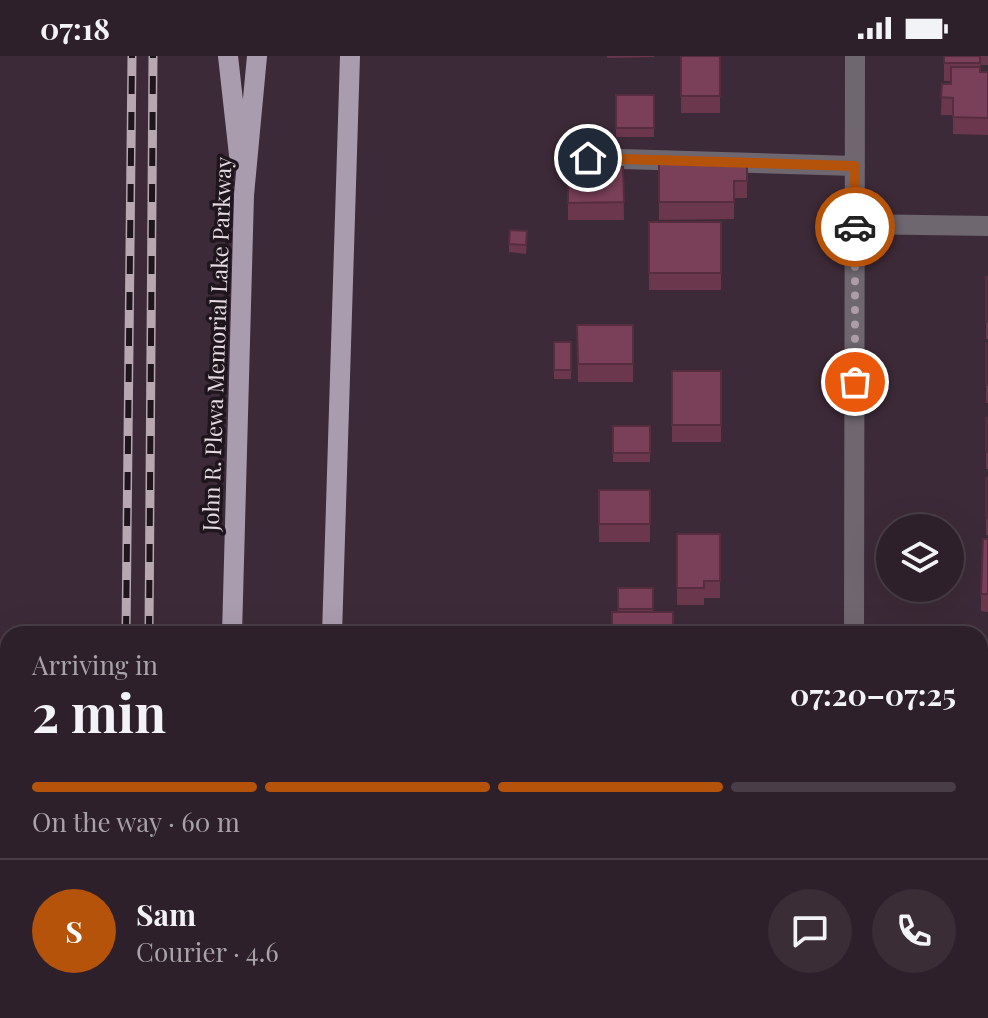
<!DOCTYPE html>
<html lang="en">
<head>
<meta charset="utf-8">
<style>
	body { margin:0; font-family:"Playfair Display",serif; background:#3a2d36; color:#f1f3f6; height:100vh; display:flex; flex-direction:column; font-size:30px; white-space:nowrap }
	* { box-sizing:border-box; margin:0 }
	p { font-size:26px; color:#a7a3a8 }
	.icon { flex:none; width:44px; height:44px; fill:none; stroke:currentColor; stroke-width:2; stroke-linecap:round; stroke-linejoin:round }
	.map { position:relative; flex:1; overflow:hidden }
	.sheet { position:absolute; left:0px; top:570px; width:988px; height:392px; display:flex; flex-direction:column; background:#2e202a; border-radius:24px 24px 0 0; box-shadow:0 8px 32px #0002,0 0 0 2px #493e47 }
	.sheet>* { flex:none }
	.buttons { position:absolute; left:876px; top:458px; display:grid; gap:16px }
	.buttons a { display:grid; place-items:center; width:88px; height:88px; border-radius:50%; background:#2e202a; box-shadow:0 8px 32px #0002,0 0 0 2px #493e47; font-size:40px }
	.pin { position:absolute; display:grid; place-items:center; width:68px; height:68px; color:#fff; margin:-34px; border:4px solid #fff; border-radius:50%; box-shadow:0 2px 8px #0007 }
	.courier { position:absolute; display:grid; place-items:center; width:80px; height:80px; margin:-40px; border:6px solid #b45309; border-radius:50%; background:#fff; color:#222; box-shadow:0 2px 10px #0007 }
	.head em { font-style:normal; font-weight:700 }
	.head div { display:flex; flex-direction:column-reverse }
	.head { display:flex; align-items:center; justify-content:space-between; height:136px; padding:0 32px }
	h1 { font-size:52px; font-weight:700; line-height:60px }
	.bar { display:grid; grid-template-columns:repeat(4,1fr); gap:12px 8px; align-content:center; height:96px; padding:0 32px }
	.bar i { height:10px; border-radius:6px; background:#493e47 }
	.bar .active { background:#b45309 }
	.bar p { grid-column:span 4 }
	.line { display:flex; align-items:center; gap:20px; padding:0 32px; border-top:2px solid #493e47 }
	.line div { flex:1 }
	.round { display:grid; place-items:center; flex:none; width:84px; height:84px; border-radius:42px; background:#3a2d36 }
	.status { display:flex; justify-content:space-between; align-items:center; height:56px; padding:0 40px; background:#2e202a; direction:ltr }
	.status svg { height:22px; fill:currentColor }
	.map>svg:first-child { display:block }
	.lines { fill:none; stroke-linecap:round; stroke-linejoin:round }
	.minor { stroke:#6e6770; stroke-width:20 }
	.major { stroke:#aa9caf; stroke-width:20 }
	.rail-casing { stroke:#b6a7b1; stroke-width:9 }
	.rail { stroke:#1e161c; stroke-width:6; stroke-dasharray:18; stroke-linecap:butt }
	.wall { fill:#6a374d }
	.building { fill:#7b4059; stroke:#562d3e; stroke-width:2 }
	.done { stroke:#ac9da7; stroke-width:8; stroke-dasharray:0 14.4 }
	.route { stroke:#b45309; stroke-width:10 }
	.labels { text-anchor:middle; stroke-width:7; stroke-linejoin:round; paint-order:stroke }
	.street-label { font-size:22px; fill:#e7dbe3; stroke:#1e161c }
</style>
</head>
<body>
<div class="status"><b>07:18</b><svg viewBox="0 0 49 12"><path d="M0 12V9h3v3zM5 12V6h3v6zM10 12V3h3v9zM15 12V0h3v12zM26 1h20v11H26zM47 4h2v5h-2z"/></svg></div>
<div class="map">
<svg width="988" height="962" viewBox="0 0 988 962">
	<rect width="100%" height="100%" fill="#3d2a38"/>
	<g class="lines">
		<!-- minor -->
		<path class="minor" d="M 588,102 L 855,110
			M 855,168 L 988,170
			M 854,578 L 855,0
			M 852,962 L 852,954"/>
		<!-- major -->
		<path class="major" d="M 228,0 L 239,99
			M 232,578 L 244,139 L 257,0
			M 332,578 L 350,0
			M 221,962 L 221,954
			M 320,962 L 321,954"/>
		<defs>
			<path id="rail" d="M 126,578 L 132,0
				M 149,578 L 153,0
				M 121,962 L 121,954
				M 146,962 L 146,954"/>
		</defs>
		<!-- rail casing -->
		<use href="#rail" class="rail-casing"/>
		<!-- rail -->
		<use href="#rail" class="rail"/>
	</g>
	<!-- wall -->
	<path class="wall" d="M 607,0 L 654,0 L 654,1 L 607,2 Z
		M 681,0 L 720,0 L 720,57 L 681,57 Z
		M 944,0 L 988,0 L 988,9 L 980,9 L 980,16 L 988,16 L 988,79 L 953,78 L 953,59 L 941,59 L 942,28 L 951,28 L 951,25 L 944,25 Z
		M 616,39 L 654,39 L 654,81 L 616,81 Z
		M 659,106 L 747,106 L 747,142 L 734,142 L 734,163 L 659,164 Z
		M 568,111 L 623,111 L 624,164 L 568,164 Z
		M 649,166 L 721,166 L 721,234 L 649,234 Z
		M 527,184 L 526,198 L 509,196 L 509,188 Z
		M 986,221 L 988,221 L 988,283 L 986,283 Z
		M 577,269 L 633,269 L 633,326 L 578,326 Z
		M 554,286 L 571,286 L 571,323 L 554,323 Z
		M 986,287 L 988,287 L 988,347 L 986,347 Z
		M 672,315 L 721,315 L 721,386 L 672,386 Z
		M 986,362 L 988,362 L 988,413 L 986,413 Z
		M 613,370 L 650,370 L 650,406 L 613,406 Z
		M 986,422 L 988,422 L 988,479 L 986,479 Z
		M 599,434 L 650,434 L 650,486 L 599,486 Z
		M 677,478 L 720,478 L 720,542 L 704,542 L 704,549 L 677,549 Z
		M 988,483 L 988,556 L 981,555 L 981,538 Z
		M 618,532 L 653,532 L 653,556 L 618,556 Z"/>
	<!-- building -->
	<path class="building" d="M 681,0 L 720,0 L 720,40 L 681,40 Z
		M 944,0 L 980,0 L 980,7 L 944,7 Z
		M 951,11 L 980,11 L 980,16 L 988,16 L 988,62 L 953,61 L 953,42 L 941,41 L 942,28 L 951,28 Z
		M 616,39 L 654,39 L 654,72 L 616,72 Z
		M 659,106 L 747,106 L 747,125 L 734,125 L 734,146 L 659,146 Z
		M 568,111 L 623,111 L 624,146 L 568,147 Z
		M 649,166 L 721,166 L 721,217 L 649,217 Z
		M 510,174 L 527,175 L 526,189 L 509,188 Z
		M 986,221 L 988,221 L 988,266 L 986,266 Z
		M 577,269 L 633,269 L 633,308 L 578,308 Z
		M 554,286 L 571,286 L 571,314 L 554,314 Z
		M 986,287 L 988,287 L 988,329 L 986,329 Z
		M 672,315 L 721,315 L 721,369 L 672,369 Z
		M 986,362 L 988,362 L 988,396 L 986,396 Z
		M 613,370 L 650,370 L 650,397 L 613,397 Z
		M 986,422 L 988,422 L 988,462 L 986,462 Z
		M 599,434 L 650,434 L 650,468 L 599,468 Z
		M 677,478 L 720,478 L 720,525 L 704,525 L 704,532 L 677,532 Z
		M 983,483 L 988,483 L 988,538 L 981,538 Z
		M 618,532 L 653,532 L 653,553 L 618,553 Z
		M 612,556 L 673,556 L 673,578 L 612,578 Z
		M 500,954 L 542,954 L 542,962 L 499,962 Z
		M 675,954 L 720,954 L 720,962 L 675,962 Z"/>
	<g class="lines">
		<!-- done -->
		<path class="done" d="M 855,326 L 855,171"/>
		<!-- route -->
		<path class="route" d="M 588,102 L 855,110 L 855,171"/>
	</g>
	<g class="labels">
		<!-- street labels -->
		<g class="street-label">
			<text transform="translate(217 288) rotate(-88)" y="8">John R. Plewa Memorial Lake Parkway</text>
		</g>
	</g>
</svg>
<div class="buttons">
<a><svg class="icon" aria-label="layers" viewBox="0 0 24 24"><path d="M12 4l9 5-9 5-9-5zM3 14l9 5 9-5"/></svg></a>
</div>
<div class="pin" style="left:855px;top:326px;background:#ea580c"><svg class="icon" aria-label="bag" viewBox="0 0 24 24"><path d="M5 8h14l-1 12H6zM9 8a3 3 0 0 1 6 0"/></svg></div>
<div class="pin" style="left:588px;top:102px;background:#1f2937"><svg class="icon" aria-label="home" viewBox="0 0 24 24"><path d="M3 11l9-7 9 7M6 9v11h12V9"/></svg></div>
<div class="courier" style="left:855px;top:171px"><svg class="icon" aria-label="car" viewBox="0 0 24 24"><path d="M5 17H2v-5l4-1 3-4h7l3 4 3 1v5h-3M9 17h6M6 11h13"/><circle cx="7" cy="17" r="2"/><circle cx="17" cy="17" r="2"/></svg></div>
<section class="sheet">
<div class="head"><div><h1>2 min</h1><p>Arriving in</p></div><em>07:20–07:25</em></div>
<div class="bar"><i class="active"></i><i class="active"></i><i class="active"></i><i></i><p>On the way · 60 m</p></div>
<div class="line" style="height:144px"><b class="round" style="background:#b45309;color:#fff">S</b><div><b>Sam</b><p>Courier · 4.6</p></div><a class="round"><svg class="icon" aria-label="chat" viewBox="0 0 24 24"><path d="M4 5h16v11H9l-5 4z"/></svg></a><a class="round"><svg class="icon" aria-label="phone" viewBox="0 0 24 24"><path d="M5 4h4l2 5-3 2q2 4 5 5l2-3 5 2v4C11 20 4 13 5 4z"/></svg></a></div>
</section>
</div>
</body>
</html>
